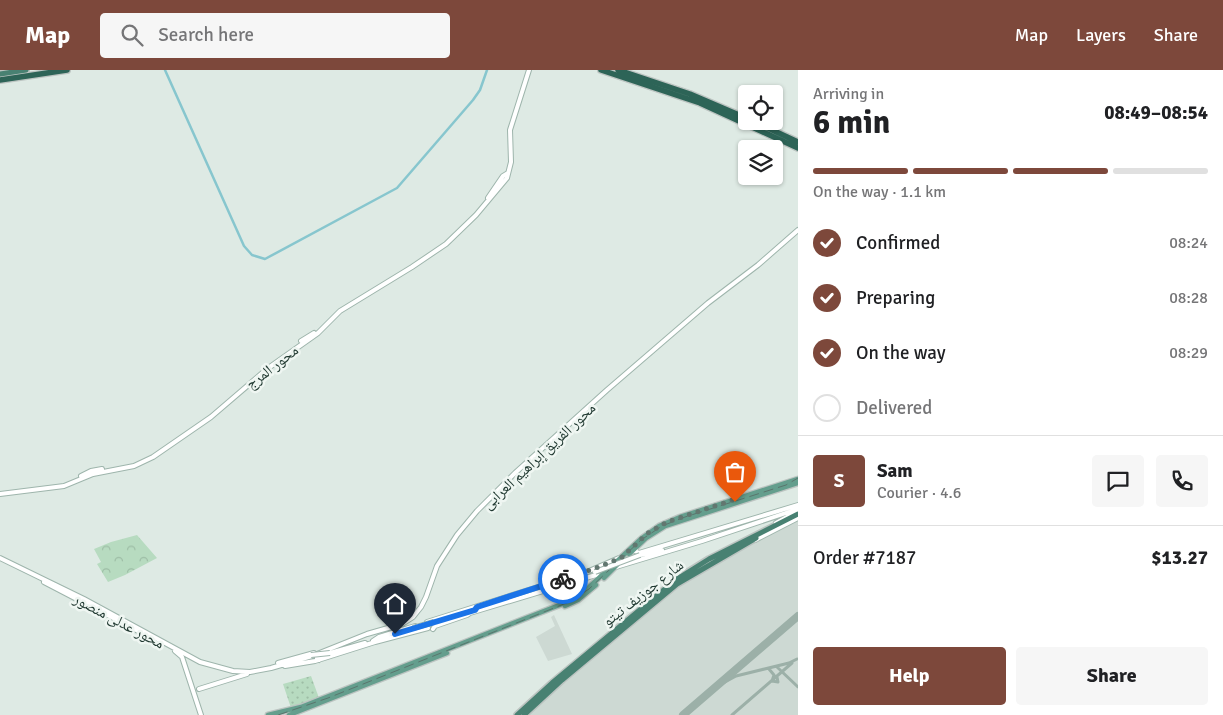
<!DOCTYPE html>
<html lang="en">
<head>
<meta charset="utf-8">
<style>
	body { margin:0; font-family:Signika,"Noto Naskh Arabic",sans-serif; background:#f6f6f6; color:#202124; height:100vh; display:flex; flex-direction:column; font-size:19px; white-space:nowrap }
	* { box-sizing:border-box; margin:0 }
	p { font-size:16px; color:#757577 }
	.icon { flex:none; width:28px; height:28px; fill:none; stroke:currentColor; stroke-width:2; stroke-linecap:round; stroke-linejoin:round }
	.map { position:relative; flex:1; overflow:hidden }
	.details { display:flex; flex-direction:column; background:#fff; width:425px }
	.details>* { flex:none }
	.tools { position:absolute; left:738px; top:15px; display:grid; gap:10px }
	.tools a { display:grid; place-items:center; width:45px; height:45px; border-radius:5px; background:#fff; box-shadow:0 1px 4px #0004; font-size:25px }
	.pin { position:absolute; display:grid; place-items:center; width:42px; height:42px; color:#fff; margin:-51px -21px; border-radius:50% 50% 50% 0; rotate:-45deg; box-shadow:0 0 5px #0007 }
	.pin .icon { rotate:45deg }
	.courier { position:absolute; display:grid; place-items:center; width:50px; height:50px; margin:-25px; border:4px solid #1a73e8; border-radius:50%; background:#fff; color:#222; box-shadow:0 1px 6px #0007 }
	.head em { font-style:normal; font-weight:700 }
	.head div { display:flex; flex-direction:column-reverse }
	.head { display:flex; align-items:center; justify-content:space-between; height:85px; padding:0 15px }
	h1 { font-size:32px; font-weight:700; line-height:38px }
	.bar { display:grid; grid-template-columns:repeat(4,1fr); gap:8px 5px; align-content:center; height:60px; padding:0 15px }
	.bar i { height:6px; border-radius:4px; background:#e0e0e0 }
	.bar .selected { background:#7d483b }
	.bar p { grid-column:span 4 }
	.line { display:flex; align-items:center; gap:12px; padding:0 15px; border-top:1px solid #e0e0e0 }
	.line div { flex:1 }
	.round { display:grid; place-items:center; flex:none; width:52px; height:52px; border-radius:5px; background:#f6f6f6 }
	ol { padding:0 15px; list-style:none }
	li { display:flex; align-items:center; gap:15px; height:55px }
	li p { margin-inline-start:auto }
	li .icon { padding:5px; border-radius:50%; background:#7d483b; color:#fff; stroke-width:4 }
	li:last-child { color:#757577 }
	li i { width:28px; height:28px; border:2px solid #e0e0e0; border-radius:50% }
	.primary-button { display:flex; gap:10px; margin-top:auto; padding:10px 15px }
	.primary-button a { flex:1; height:58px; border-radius:5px; background:#7d483b; color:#fff; font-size:20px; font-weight:700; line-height:58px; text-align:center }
	.primary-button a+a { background:#f6f6f6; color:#202124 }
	header { display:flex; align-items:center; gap:30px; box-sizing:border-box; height:70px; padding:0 25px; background:#7d483b; color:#fff }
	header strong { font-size:24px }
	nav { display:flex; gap:28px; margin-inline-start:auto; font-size:18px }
	.search { width:350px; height:45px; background:#f6f6f6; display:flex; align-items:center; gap:12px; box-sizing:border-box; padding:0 18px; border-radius:5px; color:#757577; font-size:19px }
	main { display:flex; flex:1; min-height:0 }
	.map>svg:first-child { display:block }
	.built { fill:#cdd9d3 }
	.forest { fill:url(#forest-crowns) }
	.park { fill:url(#park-dots) }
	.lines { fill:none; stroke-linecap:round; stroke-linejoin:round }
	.canal { stroke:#87c6ce; stroke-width:2.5 }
	.taxiway { stroke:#9cb0a8; stroke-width:3 }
	.runway { stroke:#9cb0a8; stroke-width:8 }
	.secondary-casing { stroke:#9eb5ac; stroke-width:6 }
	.primary-casing { stroke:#bcc4c1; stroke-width:7 }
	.trunk-casing { stroke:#bcc4c1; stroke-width:8 }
	.motorway-casing { stroke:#bcc4c1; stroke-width:8 }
	.secondary { stroke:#fff; stroke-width:4 }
	.primary { stroke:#649e8d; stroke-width:4.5 }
	.trunk { stroke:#488172; stroke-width:5 }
	.motorway { stroke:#2d6457; stroke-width:5.5 }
	.rail { stroke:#5a756d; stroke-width:1; stroke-dasharray:10 5; stroke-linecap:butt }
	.secondary-bridge-casing { stroke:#9eb5ac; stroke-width:6; stroke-linecap:butt }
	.secondary-bridge { stroke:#fff; stroke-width:4 }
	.done { stroke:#627770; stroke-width:5; stroke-dasharray:0 9 }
	.route { stroke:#1a73e8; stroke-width:6 }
	.labels { text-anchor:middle; stroke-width:5; stroke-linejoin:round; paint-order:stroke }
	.street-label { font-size:15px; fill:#203931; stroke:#eff6f2 }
</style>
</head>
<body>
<header>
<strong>Map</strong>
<div class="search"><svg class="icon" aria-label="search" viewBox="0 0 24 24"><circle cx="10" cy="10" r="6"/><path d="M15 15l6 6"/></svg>Search here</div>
<nav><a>Map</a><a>Layers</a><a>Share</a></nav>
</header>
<main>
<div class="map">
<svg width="798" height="645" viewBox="0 0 798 645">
	<defs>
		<pattern id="forest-crowns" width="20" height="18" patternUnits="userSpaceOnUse" patternTransform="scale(1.25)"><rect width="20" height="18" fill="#b7dbc0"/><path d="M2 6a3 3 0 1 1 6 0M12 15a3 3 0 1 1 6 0" fill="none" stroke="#9dbda5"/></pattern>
		<pattern id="park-dots" width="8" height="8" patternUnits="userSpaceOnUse" patternTransform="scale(1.25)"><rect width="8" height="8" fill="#b7dbc0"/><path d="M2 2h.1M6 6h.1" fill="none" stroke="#9dbda5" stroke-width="1.8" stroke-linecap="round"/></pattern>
	</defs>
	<rect width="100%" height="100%" fill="#deeae4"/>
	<!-- built -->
	<path class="built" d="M 798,449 L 798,645 L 527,645 L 556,619 L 679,515 L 734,483 Z
		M 554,545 L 572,584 L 548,591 L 536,567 L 555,556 L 551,547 Z"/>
	<!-- forest -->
	<path class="forest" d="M 137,465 L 157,488 L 125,505 L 108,512 L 97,494 L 101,492 L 94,479 L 111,472 Z"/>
	<!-- park -->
	<path class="park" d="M 311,606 L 319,628 L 291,638 L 283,614 Z"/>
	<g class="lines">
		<!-- canal -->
		<path class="canal" d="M 165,0 L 244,176 L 252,185 L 265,189 L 397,118 L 473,30 L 480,20 L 487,0"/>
		<!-- taxiway -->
		<path class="taxiway" d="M 783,559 L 798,549
			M 777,597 L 798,617
			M 769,599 L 774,605 L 772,611 L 778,612 L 777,607
			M 714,618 L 736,606 L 789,593 L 797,589
			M 732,645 L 792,593"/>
		<!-- runway -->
		<path class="runway" d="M 683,645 L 798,546"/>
		<defs>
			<path id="secondary" d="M 488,128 L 503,106 L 508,103
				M 301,271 L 314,263
				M 81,406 L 91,401 L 102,399
				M 0,424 L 64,416 L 93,404 L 134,396 L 153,387 L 211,347 L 267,299 L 318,263 L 340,241 L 412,197 L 446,174 L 476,145 L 507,108 L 511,92 L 510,60 L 529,0
				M 776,453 L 798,441
				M 755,470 L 798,448
				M 636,478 L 635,481 L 639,483 L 798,435
				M 640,485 L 662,480
				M 0,488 L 84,529 L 200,592 L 233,601 L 250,602 L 271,598 L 312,586 L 367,564 L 402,554 L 413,547 L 421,537 L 426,527 L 437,496 L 457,465 L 477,441 L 515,403 L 607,320 L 708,233 L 758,195 L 798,160
				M 616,497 L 702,471 L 798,439
				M 44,512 L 140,562
				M 427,552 L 589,501 L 619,488
				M 433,559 L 435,556 L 467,545 L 470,543 L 596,505 L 600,507
				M 373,571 L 379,567 L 415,556
				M 175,581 L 182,587 L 201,645
				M 330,583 L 365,573
				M 319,590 L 317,589 L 317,587 L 328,585
				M 278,593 L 314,583
				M 285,596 L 315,591 L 375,572 L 428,558
				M 199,619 L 247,604"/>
			<path id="primary" d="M 629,484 L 646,468 L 665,456 L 798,413
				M 604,508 L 621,491
				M 568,523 L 574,524 L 577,526
				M 565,536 L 578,530 L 596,515
				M 268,645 L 301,637 L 567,532 L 587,519 L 642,468 L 659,456 L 680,447 L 798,409
				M 289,645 L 447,583"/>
			<path id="trunk" d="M 0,4 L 26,0
				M 517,645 L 552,613 L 677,509 L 709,489 L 798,444
				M 524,645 L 562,610 L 677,514 L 756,468"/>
			<path id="motorway" d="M 601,0 L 700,33 L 798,78
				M 618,0 L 690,24 L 746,48
				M 0,10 L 67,0
				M 753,51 L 798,72"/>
		</defs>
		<!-- secondary casing -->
		<use href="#secondary" class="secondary-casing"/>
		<!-- primary casing -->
		<use href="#primary" class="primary-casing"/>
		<!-- trunk casing -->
		<use href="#trunk" class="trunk-casing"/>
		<!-- motorway casing -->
		<use href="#motorway" class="motorway-casing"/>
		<!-- secondary -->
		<use href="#secondary" class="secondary"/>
		<!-- primary -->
		<use href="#primary" class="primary"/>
		<!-- trunk -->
		<use href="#trunk" class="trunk"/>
		<!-- motorway -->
		<use href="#motorway" class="motorway"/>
		<!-- rail -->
		<path class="rail" d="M 278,645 L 328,628 L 569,532 L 589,519 L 641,470 L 662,456 L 685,447 L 786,415 L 798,408"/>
		<defs>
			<path id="secondary-bridge" d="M 595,502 L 640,485
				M 413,558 L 434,552
				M 311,585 L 330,583"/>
		</defs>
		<!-- secondary-bridge casing -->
		<use href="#secondary-bridge" class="secondary-bridge-casing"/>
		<!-- secondary-bridge -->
		<use href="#secondary-bridge" class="secondary-bridge"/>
	</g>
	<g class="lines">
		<!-- done -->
		<path class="done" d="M 563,509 L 596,498 L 621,488 L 648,463 L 667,452 L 733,430 L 735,432"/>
		<!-- route -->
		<path class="route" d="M 395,564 L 475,540 L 477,537 L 563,509"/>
	</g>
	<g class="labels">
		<!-- street labels -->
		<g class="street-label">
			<text transform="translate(272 297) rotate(-38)" y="5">محور المرج</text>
			<text transform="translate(539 386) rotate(-43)" y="5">محور الفريق إبراهيم العرابى</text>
			<text transform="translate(643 523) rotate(-38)" y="5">شارع جوزيف تيتو</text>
			<text transform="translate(119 551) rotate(28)" y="5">محور عدلى منصور</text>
		</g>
	</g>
</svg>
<div class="tools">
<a><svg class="icon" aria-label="locate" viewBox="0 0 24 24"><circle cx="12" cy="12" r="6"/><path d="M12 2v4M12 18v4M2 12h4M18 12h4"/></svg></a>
<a><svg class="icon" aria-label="layers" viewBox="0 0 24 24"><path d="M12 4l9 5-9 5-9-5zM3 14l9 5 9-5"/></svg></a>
</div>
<div class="pin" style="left:735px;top:432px;background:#ea580c"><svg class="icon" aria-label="bag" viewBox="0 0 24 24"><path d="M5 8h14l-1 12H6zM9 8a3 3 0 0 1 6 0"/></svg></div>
<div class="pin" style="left:395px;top:564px;background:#1f2937"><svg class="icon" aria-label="home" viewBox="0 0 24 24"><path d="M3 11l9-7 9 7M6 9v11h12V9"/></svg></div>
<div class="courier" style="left:563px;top:509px"><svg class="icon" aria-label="bike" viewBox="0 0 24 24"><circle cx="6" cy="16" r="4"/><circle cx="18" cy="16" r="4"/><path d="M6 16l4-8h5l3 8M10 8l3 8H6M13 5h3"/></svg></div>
</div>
<section class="details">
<div class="head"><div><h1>6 min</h1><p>Arriving in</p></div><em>08:49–08:54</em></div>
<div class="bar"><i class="selected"></i><i class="selected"></i><i class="selected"></i><i></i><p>On the way · 1.1 km</p></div>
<ol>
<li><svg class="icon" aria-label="check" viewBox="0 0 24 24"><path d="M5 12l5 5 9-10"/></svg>Confirmed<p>08:24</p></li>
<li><svg class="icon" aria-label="check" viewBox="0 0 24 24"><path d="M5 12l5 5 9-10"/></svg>Preparing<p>08:28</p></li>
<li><svg class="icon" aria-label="check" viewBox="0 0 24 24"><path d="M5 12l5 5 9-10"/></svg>On the way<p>08:29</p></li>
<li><i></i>Delivered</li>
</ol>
<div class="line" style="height:90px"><b class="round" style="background:#7d483b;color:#fff">S</b><div><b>Sam</b><p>Courier · 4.6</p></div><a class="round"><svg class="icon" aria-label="chat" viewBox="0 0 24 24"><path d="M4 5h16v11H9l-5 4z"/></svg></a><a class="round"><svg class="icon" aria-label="phone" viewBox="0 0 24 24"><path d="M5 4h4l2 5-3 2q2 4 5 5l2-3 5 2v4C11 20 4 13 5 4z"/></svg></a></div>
<div class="line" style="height:65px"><div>Order #7187</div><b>$13.27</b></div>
<div class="primary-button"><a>Help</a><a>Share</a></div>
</section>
</main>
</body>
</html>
